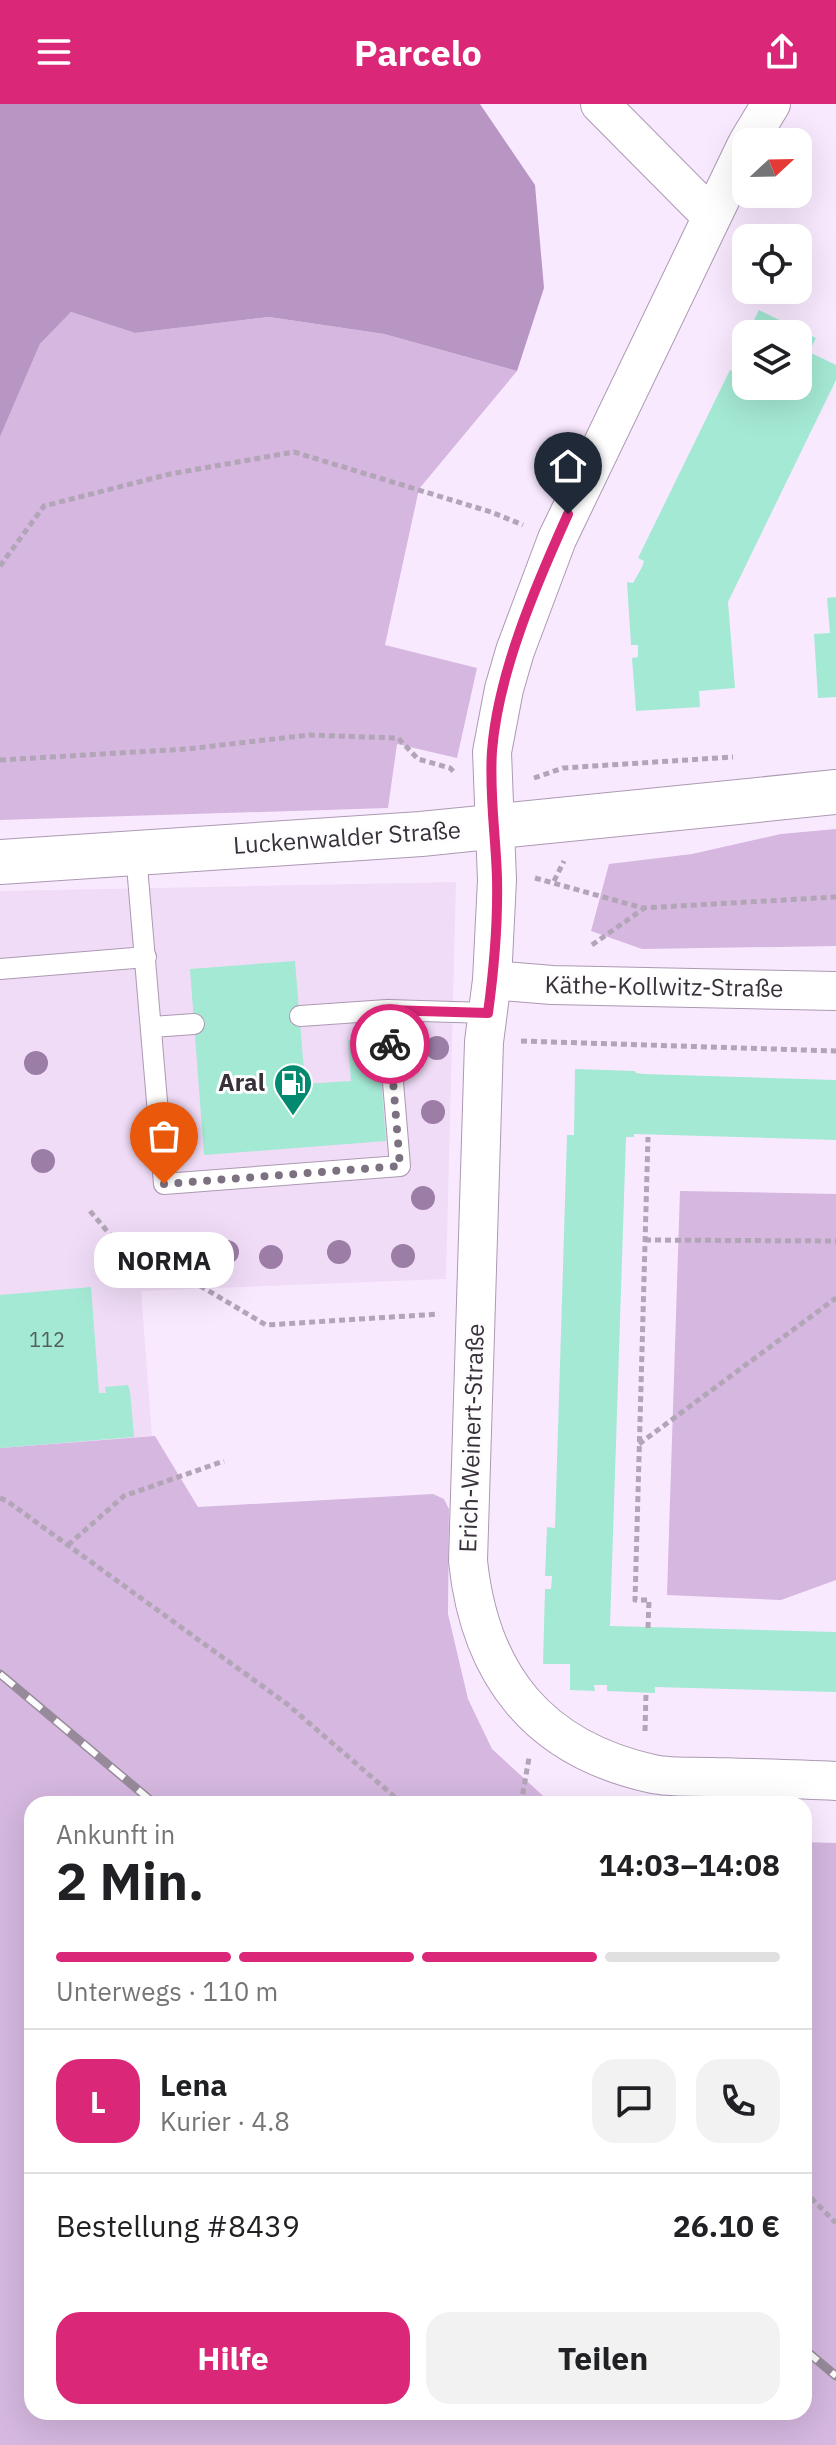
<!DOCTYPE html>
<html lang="de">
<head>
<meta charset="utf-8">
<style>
	body { margin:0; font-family:"IBM Plex Sans",sans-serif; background:#f2f2f2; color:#202124; height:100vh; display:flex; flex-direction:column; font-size:30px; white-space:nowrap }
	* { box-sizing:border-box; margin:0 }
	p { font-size:26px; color:#757577 }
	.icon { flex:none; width:44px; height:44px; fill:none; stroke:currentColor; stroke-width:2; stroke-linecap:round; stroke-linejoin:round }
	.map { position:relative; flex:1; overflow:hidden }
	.sheet { position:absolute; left:24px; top:1692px; width:788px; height:624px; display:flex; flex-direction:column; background:#fff; border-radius:24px; box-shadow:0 8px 32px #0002 }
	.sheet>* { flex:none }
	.needle { width:52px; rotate:68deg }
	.tools { position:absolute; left:732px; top:24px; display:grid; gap:16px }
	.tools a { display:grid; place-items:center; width:80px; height:80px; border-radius:16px; background:#fff; box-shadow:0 8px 32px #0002; font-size:40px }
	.pin { position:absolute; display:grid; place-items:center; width:68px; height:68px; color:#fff; margin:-82px -34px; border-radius:50% 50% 50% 0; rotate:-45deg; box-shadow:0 0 8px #0007 }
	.pin .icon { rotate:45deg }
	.courier { position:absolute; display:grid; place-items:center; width:80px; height:80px; margin:-40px; border:6px solid #db2777; border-radius:50%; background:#fff; color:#222; box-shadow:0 2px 10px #0007 }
	.bubble { position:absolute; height:56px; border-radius:24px; background:#fff; box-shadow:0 8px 32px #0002; font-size:26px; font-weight:700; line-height:56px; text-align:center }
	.headline em { font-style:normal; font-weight:700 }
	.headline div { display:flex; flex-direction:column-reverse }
	.headline { display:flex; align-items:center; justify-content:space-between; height:136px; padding:0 32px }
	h1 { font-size:52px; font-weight:700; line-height:60px }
	.bar { display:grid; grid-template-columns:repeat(4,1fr); gap:12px 8px; align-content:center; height:96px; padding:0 32px }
	.bar i { height:10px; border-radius:6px; background:#e0e0e0 }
	.bar .active { background:#db2777 }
	.bar p { grid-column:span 4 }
	.line { display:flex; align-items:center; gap:20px; padding:0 32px; border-top:2px solid #e0e0e0 }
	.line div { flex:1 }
	.round { display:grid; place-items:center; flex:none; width:84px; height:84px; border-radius:24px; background:#f2f2f2 }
	.button { display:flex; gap:16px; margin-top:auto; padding:16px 32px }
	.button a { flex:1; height:92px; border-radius:24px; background:#db2777; color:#fff; font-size:32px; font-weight:700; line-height:92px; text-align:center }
	.button a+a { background:#f2f2f2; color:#202124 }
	header { display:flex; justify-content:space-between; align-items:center; height:104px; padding:0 32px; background:#db2777; color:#fff; font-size:36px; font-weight:700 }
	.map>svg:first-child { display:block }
	.built { fill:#f0dcf7 }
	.green { fill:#d5b7df }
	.water { fill:#b896c4 }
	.building { fill:#a4e9d4 }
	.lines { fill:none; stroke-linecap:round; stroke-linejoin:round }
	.service-casing { stroke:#ac99b3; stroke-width:22 }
	.minor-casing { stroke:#ac99b3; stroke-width:40 }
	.secondary-casing { stroke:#ac99b3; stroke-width:46 }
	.path { stroke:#b2a5b7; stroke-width:5; stroke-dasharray:6 4; stroke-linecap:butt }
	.service { stroke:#fff; stroke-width:20 }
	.minor { stroke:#fff; stroke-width:38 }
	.secondary { stroke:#fff; stroke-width:44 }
	.rail-casing { stroke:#978b9b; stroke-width:9 }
	.rail { stroke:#fdfdfd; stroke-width:6; stroke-dasharray:18; stroke-linecap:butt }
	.tree { fill:#9c7da6 }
	.done { stroke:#7c7180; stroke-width:8; stroke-dasharray:0 14.4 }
	.route { stroke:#db2777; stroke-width:10 }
	.labels { text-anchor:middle; stroke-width:6; stroke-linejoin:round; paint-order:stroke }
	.number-label { font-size:20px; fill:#535e61 }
	.street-label { font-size:24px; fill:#38303b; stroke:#fdfdfd }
	.poi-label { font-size:24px; font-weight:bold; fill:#38303b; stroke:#fdfdfd; text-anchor:end }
</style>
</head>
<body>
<header><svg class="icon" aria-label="menu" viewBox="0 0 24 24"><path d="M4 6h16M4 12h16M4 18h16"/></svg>Parcelo<svg class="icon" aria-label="share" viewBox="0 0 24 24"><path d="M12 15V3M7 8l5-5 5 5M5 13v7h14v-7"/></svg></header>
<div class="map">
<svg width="836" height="2341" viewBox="0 0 836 2341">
	<rect width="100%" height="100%" fill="#f9e9ff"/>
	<!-- built -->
	<path class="built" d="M 456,778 L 446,1175 L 141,1187 L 152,1332 L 0,1344 L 0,787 Z"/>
	<!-- green -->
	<path class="green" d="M 71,208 L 135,229 L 269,213 L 384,230 L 517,267 L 419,385 L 385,541 L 477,564 L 457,654 L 397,640 L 388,704 L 0,716 L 0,333 L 40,240 Z
		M 836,725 L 836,842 L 642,845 L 591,827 L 609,760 L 692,750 L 781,730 Z
		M 680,1087 L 836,1090 L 836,1476 L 781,1496 L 667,1491 Z
		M 155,1332 L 198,1403 L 433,1390 L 444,1395 L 449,1405 L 448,1510 L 468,1595 L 492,1645 L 552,1700 L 32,1700 L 32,2308 L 804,2308 L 804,1738 L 836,1739 L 836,2341 L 0,2341 L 0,1344 Z"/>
	<!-- water -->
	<path class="water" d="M 0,0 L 480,0 L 535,81 L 544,184 L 517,267 L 384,230 L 269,213 L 135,229 L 71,208 L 40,240 L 0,333 Z"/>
	<!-- building -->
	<path class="building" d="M 759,206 L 816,234 L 809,248 L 836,261 L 836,276 L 728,498 L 735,584 L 699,587 L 700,603 L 636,607 L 632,554 L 638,553 L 638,541 L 631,541 L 627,478 L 633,479 L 642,463 L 644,457 L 638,454 L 730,266 L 736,269 L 738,263 L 741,257 L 735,254 L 746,232 L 746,282 L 798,282 L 798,230 L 747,230 Z
		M 836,493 L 836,593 L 818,594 L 814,530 L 830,529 L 827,494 Z
		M 295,857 L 305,980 L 351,977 L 348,936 L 378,934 L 386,1037 L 204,1051 L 190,865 Z
		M 575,965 L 635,967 L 636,969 L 644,970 L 836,976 L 836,1036 L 634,1030 L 634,1033 L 626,1033 L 610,1522 L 836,1528 L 836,1588 L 655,1583 L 655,1589 L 607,1587 L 607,1581 L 594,1581 L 595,1587 L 570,1586 L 570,1560 L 543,1560 L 545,1485 L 551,1485 L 552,1472 L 545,1472 L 547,1423 L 555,1424 L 567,1031 L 574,1031 Z
		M 210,1130 L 212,1162 L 197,1162 L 194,1131 Z
		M 91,1183 L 99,1289 L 106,1289 L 105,1283 L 128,1281 L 130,1287 L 134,1333 L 0,1344 L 0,1191 Z"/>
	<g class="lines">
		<defs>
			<path id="service" d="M 136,750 L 164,1080 L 400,1062 L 387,906
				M 0,865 L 146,853
				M 300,912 L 387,906 L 488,909
				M 152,923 L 194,920"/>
			<path id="minor" d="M 600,0 L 711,112
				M 748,38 L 771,0
				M 746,42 L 557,435 L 515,547 L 504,585 L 492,648 L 497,776 L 492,876 L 484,938 L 468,1457 C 480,1571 538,1645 653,1670 C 672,1674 694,1672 714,1673 C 755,1674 795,1675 836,1677
				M 492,876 L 552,881 L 836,887"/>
			<path id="secondary" d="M 0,758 L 421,730 L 836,688"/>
		</defs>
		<!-- service casing -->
		<use href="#service" class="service-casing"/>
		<!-- minor casing -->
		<use href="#minor" class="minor-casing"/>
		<!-- secondary casing -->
		<use href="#secondary" class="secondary-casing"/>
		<!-- path -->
		<path class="path" d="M 0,462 L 44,402 L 170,370 L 294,348 L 491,408 L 523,421
			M 0,656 L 187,645 L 309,631 L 398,634 L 418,655 L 450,664 L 454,668
			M 534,674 L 563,664 L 733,653
			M 535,774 L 643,804 L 836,793
			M 554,777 L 564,757
			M 592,841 L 643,805
			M 521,937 L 836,947
			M 90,1107 L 130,1154 L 150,1152 L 266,1221 L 439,1210
			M 645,1136 L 836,1137
			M 639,1340 L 836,1194
			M 0,1394 L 7,1397 L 287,1600 L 403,1700
			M 68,1441 L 124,1392 L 224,1357
			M 648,1524 L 649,1496 L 635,1496 L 648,1033
			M 645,1627 L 646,1589
			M 521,1700 L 529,1654
			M 804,2087 L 836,2119"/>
		<!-- service -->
		<use href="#service" class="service"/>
		<!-- minor -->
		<use href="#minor" class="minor"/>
		<!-- secondary -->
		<use href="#secondary" class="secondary"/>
		<defs>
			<path id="rail" d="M 0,1570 L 155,1700
				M 804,2245 L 836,2272"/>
		</defs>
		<!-- rail casing -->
		<use href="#rail" class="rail-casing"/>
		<!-- rail -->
		<use href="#rail" class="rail"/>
	</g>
	<!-- trees -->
	<g class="tree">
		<circle cx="437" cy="944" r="12"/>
		<circle cx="36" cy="959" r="12"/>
		<circle cx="433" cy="1008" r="12"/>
		<circle cx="43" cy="1057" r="12"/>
		<circle cx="423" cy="1094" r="12"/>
		<circle cx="168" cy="1142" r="12"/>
		<circle cx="227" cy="1148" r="12"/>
		<circle cx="339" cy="1148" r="12"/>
		<circle cx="403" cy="1152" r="12"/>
		<circle cx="120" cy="1153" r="12"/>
		<circle cx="271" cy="1153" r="12"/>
	</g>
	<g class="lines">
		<!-- done -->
		<path class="done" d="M 164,1080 L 400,1062 L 390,940"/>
		<!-- route -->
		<path class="route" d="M 390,940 L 387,906 L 488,909 C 494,865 498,820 497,775 C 496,733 489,690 492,647 C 498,569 536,481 568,410"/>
	</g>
	<!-- icons -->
	<defs>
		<symbol id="fuel-pin" viewBox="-11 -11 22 30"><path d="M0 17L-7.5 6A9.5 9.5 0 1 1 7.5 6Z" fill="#018a70" stroke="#fdfdfd"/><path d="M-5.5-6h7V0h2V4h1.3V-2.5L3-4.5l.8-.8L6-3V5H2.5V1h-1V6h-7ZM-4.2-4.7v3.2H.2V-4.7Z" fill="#fff"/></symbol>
	</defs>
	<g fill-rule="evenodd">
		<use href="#fuel-pin" x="271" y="957" width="44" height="60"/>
	</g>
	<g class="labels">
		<!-- number labels -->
		<g class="number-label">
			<text x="47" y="1243">112</text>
		</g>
		<!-- street labels -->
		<g class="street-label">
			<text transform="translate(347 734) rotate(-4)" y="8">Luckenwalder Straße</text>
			<text transform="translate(664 883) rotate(1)" y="8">Käthe-Kollwitz-Straße</text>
			<text transform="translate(472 1334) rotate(-88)" y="8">Erich-Weinert-Straße</text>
		</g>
		<!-- poi labels -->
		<g class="poi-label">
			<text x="265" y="987">Aral</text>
		</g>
	</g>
</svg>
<div class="tools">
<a><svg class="needle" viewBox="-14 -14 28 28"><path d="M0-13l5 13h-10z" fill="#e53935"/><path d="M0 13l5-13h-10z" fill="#757577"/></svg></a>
<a><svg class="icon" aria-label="locate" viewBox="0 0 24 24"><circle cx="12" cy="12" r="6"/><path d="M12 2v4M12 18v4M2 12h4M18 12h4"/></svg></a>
<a><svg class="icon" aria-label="layers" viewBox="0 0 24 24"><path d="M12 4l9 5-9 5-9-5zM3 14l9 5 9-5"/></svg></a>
</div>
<div class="pin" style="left:164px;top:1080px;background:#ea580c"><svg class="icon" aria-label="bag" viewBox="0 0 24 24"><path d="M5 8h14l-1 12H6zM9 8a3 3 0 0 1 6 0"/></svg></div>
<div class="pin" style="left:568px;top:410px;background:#1f2937"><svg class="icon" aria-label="home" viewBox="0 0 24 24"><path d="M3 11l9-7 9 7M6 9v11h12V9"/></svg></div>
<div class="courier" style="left:390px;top:940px"><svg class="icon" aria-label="bike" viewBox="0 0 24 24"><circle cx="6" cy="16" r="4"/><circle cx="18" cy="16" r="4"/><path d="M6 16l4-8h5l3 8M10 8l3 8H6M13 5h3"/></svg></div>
<div class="bubble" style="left:94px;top:1128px;width:140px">NORMA</div>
<section class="sheet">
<div class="headline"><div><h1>2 Min.</h1><p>Ankunft in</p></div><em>14:03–14:08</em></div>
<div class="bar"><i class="active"></i><i class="active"></i><i class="active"></i><i></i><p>Unterwegs · 110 m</p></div>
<div class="line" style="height:144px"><b class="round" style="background:#db2777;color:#fff">L</b><div><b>Lena</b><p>Kurier · 4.8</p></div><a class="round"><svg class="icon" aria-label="chat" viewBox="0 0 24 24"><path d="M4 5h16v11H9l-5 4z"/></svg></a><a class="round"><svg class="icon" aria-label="phone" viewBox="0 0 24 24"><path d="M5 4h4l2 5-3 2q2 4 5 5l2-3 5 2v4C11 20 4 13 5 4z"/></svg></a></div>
<div class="line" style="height:104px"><div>Bestellung #8439</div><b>26.10 €</b></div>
<div class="button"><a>Hilfe</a><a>Teilen</a></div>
</section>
</div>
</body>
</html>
